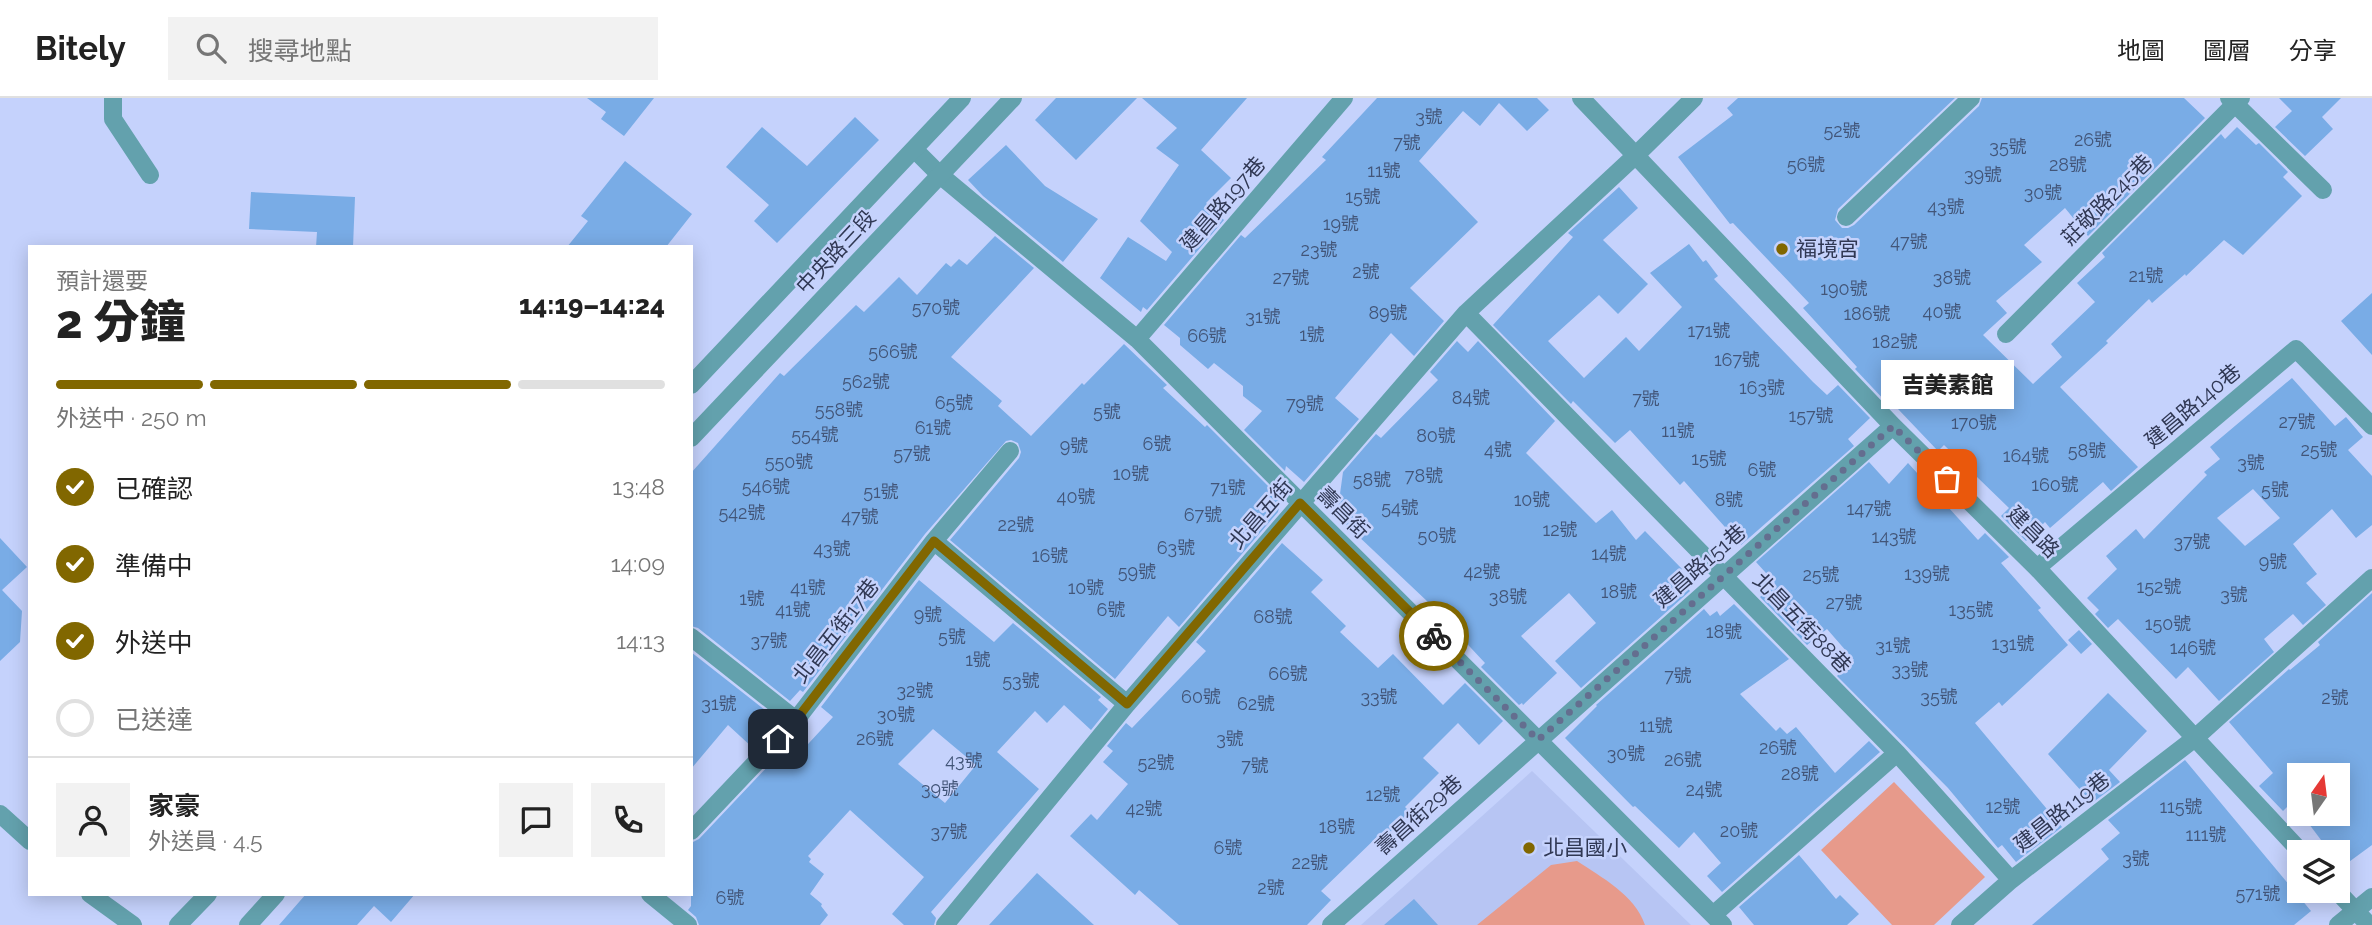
<!DOCTYPE html>
<html lang="zh-TW">
<head>
<meta charset="utf-8">
<style>
	body { margin:0; font-family:Raleway,"Noto Sans TC",sans-serif; background:#f2f2f2; color:#222; height:100vh; display:flex; flex-direction:column; font-size:26px; white-space:nowrap }
	* { box-sizing:border-box; margin:0 }
	p { font-size:23px; color:#767676 }
	.icon { flex:none; width:38px; height:38px; fill:none; stroke:currentColor; stroke-width:2; stroke-linecap:round; stroke-linejoin:round }
	.map { position:relative; flex:1; overflow:hidden }
	.details { position:absolute; left:28px; top:147px; width:665px; height:651px; display:flex; flex-direction:column; background:#fff; border-radius:0px; box-shadow:0 4px 18px #0003 }
	.details>* { flex:none }
	.needle { width:46px; rotate:14deg }
	.buttons { position:absolute; left:2287px; top:665px; display:grid; gap:14px }
	.buttons a { display:grid; place-items:center; width:63px; height:63px; border-radius:0px; background:#fff; box-shadow:0 4px 18px #0003; font-size:35px }
	.pin { position:absolute; display:grid; place-items:center; width:60px; height:60px; color:#fff; margin:-30px; border-radius:14px; box-shadow:0 4px 10px #0006 }
	.courier { position:absolute; display:grid; place-items:center; width:70px; height:70px; margin:-35px; border:5px solid #816700; border-radius:50%; background:#fff; color:#222; box-shadow:0 2px 9px #0007 }
	.bubble { position:absolute; height:49px; border-radius:0px; background:#fff; box-shadow:0 4px 18px #0003; font-size:23px; font-weight:800; line-height:49px; text-align:center }
	.head em { font-style:normal; font-weight:800 }
	.head div { display:flex; flex-direction:column-reverse }
	.head { display:flex; align-items:center; justify-content:space-between; height:119px; padding:0 28px }
	h1 { font-size:46px; font-weight:800; line-height:52px }
	.bar { display:grid; grid-template-columns:repeat(4,1fr); gap:10px 7px; align-content:center; height:84px; padding:0 28px }
	.bar i { height:9px; border-radius:5px; background:#e0e0e0 }
	.bar .selected { background:#816700 }
	.bar p { grid-column:span 4 }
	.line { display:flex; align-items:center; gap:18px; padding:0 28px; border-top:2px solid #e0e0e0 }
	.line div { flex:1 }
	.round { display:grid; place-items:center; flex:none; width:74px; height:74px; border-radius:0px; background:#f2f2f2 }
	ol { padding:0 28px; list-style:none }
	li { display:flex; align-items:center; gap:21px; height:77px }
	li p { margin-inline-start:auto }
	li .icon { padding:7px; border-radius:50%; background:#816700; color:#fff; stroke-width:4 }
	li:last-child { color:#767676 }
	li i { width:38px; height:38px; border:4px solid #e0e0e0; border-radius:50% }
	header { display:flex; align-items:center; gap:42px; box-sizing:border-box; height:98px; padding:0 35px; background:#fff; border-bottom:2px solid #e0e0e0 }
	header strong { font-size:33px }
	nav { display:flex; gap:38px; margin-inline-start:auto; font-size:24px }
	.search { width:490px; height:63px; background:#f2f2f2; display:flex; align-items:center; gap:18px; box-sizing:border-box; padding:0 24px; border-radius:0px; color:#767676; font-size:26px }
	.map>svg:first-child { display:block }
	.built { fill:#b7c5f3 }
	.green { fill:#e79a8b }
	.building { fill:#79ace6; fill-rule:evenodd }
	.lines { fill:none; stroke-linecap:round; stroke-linejoin:round }
	.minor { stroke:#63a1ad; stroke-width:18 }
	.tertiary { stroke:#63a1ad; stroke-width:18 }
	.done { stroke:#646e8f; stroke-width:7; stroke-dasharray:0 12.6 }
	.route { stroke:#816700; stroke-width:9 }
	.poi-dot { fill:#816700; stroke:#c5d2fc; stroke-width:2.5 }
	.labels { text-anchor:middle; stroke-width:5; stroke-linejoin:round; paint-order:stroke }
	.number-label { font-size:18px; fill:#425578 }
	.street-label { font-size:21px; fill:#303854; stroke:#c5d2fc }
	.poi-label { font-size:21px; fill:#303854; stroke:#c5d2fc; text-anchor:start }
</style>
</head>
<body>
<header>
<strong>Bitely</strong>
<div class="search"><svg class="icon" aria-label="search" viewBox="0 0 24 24"><circle cx="10" cy="10" r="6"/><path d="M15 15l6 6"/></svg>搜尋地點</div>
<nav><a>地圖</a><a>圖層</a><a>分享</a></nav>
</header>
<div class="map">
<svg width="2372" height="827" viewBox="0 0 2372 827">
	<rect width="100%" height="100%" fill="#c5d2fc"/>
	<!-- built -->
	<path class="built" d="M 1532,673 L 1691,827 L 1361,827 Z"/>
	<!-- green -->
	<path class="green" d="M 1894,684 L 1985,779 L 1934,827 L 1892,827 L 1821,752 Z
		M 1577,763 C 1601,779 1635,797 1645,827 L 1477,827 L 1551,767 Z"/>
	<!-- building -->
	<path class="building" d="M 587,0 L 654,0 L 624,38 L 601,21 L 606,14 Z
		M 1056,0 L 1137,0 L 1076,62 L 1035,22 Z
		M 1142,0 L 1247,0 L 1201,52 L 1231,80 L 1206,105 L 1224,122 L 1147,212 L 1143,209 L 1141,214 L 1100,180 L 1128,139 L 1166,163 L 1172,154 L 1140,123 L 1179,67 L 1156,50 L 1177,30 Z
		M 1377,0 L 1537,0 L 1549,12 L 1527,33 L 1499,5 L 1480,28 L 1463,13 L 1419,63 L 1478,124 L 1410,190 L 1444,223 L 1414,258 L 1391,235 L 1335,300 L 1359,321 L 1304,384 L 1286,368 L 1285,373 L 1244,332 L 1262,313 L 1243,298 L 1243,288 L 1214,265 L 1208,271 L 1180,247 L 1180,240 L 1164,227 L 1241,137 L 1245,140 L 1326,62 L 1322,59 Z
		M 1738,0 L 1955,0 L 1838,111 L 1835,122 L 1842,130 L 1848,130 L 1854,127 L 1979,8 L 1982,0 L 2184,0 L 2205,20 L 2088,138 L 2065,110 L 2024,147 L 2042,164 L 1996,203 L 2007,215 L 1983,237 L 2033,286 L 2062,259 L 2051,246 L 2095,204 L 2077,185 L 2105,159 L 2102,155 L 2221,36 L 2225,41 L 2237,29 L 2256,47 L 2259,45 L 2288,74 L 2283,79 L 2302,98 L 2243,157 L 2224,142 L 2186,178 L 2185,176 L 2152,205 L 2149,201 L 2106,243 L 2108,245 L 2060,289 L 2138,369 L 2111,393 L 2103,384 L 2050,430 L 2045,424 L 2026,443 L 2001,418 L 2009,410 L 1944,347 L 1938,353 L 1898,311 L 1889,302 L 1887,305 L 1855,271 L 1857,269 L 1803,210 L 1809,205 L 1733,125 L 1730,126 L 1678,59 L 1733,17 L 1727,10 Z
		M 2279,0 L 2341,0 L 2322,19 L 2333,31 L 2305,58 L 2275,29 L 2292,13 Z
		M 855,19 L 879,42 L 777,145 L 754,123 L 769,107 L 726,69 L 762,29 L 807,68 Z
		M 1006,47 L 1045,88 L 1098,121 L 1063,164 L 983,98 L 968,82 Z
		M 625,63 L 692,116 L 666,149 L 567,149 L 588,123 L 581,118 Z
		M 1619,89 L 1638,110 L 1603,142 L 1648,186 L 1618,216 L 1599,197 L 1548,243 L 1584,280 L 1626,239 L 1639,253 L 1682,209 L 1650,175 L 1689,146 L 1703,164 L 1706,162 L 1718,178 L 1714,181 L 1813,284 L 1827,297 L 1838,287 L 1870,320 L 1848,341 L 1854,348 L 1741,447 L 1684,383 L 1680,387 L 1630,332 L 1615,345 L 1573,303 L 1571,306 L 1493,227 L 1573,139 L 1568,135 Z
		M 251,94 L 355,99 L 353,149 L 316,149 L 317,134 L 249,131 Z
		M 995,138 L 1034,170 L 951,259 L 1002,303 L 998,308 L 1031,338 L 1082,285 L 1084,287 L 1124,246 L 1167,287 L 1163,290 L 1205,329 L 1207,327 L 1281,401 L 1278,414 L 1179,529 L 1168,518 L 1115,581 L 950,442 L 1019,360 L 1021,354 L 1018,345 L 1011,342 L 1006,343 L 925,436 L 803,594 L 800,592 L 790,603 L 698,530 L 691,528 L 691,375 L 780,275 L 784,278 L 856,207 L 864,214 L 899,179 L 917,197 L 946,165 L 951,169 L 959,161 L 967,167 Z
		M 2372,195 L 2372,257 L 2341,223 Z
		M 1457,243 L 1468,254 L 1478,243 L 1555,323 L 1526,355 L 1596,425 L 1612,412 L 1636,442 L 1645,433 L 1682,471 L 1676,476 L 1690,493 L 1581,590 L 1555,563 L 1596,525 L 1569,495 L 1521,538 L 1557,575 L 1523,607 L 1522,605 L 1519,607 L 1481,569 L 1485,565 L 1428,504 L 1337,418 L 1343,374 L 1376,336 L 1381,340 L 1438,282 L 1430,274 Z
		M 2292,280 L 2335,328 L 2346,319 L 2363,339 L 2348,352 L 2372,378 L 2372,427 L 2356,440 L 2332,411 L 2293,446 L 2317,476 L 2306,485 L 2326,507 L 2303,527 L 2293,516 L 2264,541 L 2274,554 L 2219,603 L 2188,569 L 2176,581 L 2118,521 L 2108,530 L 2095,516 L 2099,512 L 2087,500 L 2117,471 L 2106,458 L 2136,431 L 2144,441 L 2207,377 L 2204,374 L 2220,361 L 2210,349 ZM 2253,391 L 2280,420 L 2245,448 L 2217,420 Z
		M 1869,364 L 1889,386 L 1908,365 L 1978,442 L 1985,435 L 2009,459 L 2001,465 L 2041,510 L 2038,512 L 2068,547 L 2002,608 L 1999,604 L 1975,625 L 2062,729 L 2016,764 L 2002,747 L 1998,750 L 1948,690 L 1837,578 L 1854,562 L 1827,531 L 1807,547 L 1760,499 L 1775,485 L 1756,464 Z
		M 0,440 L 27,469 L 2,492 L 22,513 L 20,544 L 0,563 Z
		M 1282,445 L 1323,482 L 1311,494 L 1346,528 L 1340,534 L 1378,570 L 1393,556 L 1443,607 L 1465,585 L 1503,623 L 1479,647 L 1458,625 L 1423,660 L 1439,675 L 1405,709 L 1411,715 L 1382,742 L 1378,738 L 1321,793 L 1331,802 L 1307,827 L 1179,827 L 1139,792 L 1135,797 L 1070,738 L 1091,716 L 1097,722 L 1128,686 L 1103,664 L 1113,653 L 1107,648 L 1126,625 L 1132,630 L 1206,553 L 1196,544 Z
		M 919,482 L 994,544 L 1013,525 L 1101,599 L 1098,602 L 1108,611 L 1091,632 L 1064,607 L 1047,625 L 1035,613 L 997,654 L 1039,691 L 931,814 L 936,820 L 934,827 L 904,827 L 892,816 L 924,779 L 850,712 L 808,758 L 811,761 L 809,764 L 824,776 L 810,796 L 822,806 L 821,808 L 828,817 L 820,827 L 699,827 L 696,819 L 688,812 L 691,808 L 691,745 L 699,741 L 786,649 L 797,658 L 833,619 L 821,609 ZM 933,631 L 976,667 L 945,705 L 898,666 Z
		M 2372,495 L 2372,747 L 2342,769 L 2338,764 L 2338,754 L 2330,754 L 2306,722 L 2302,725 L 2288,708 L 2283,713 L 2259,688 L 2273,675 L 2229,624 L 2289,571 L 2290,572 L 2320,547 L 2318,544 ZM 2300,677 L 2338,677 L 2338,716 L 2300,716 Z
		M 1734,506 L 1789,561 L 1740,596 L 1776,633 L 1780,629 L 1787,636 L 1796,629 L 1835,675 L 1869,643 L 1880,654 L 1722,794 L 1707,778 L 1721,765 L 1694,734 L 1679,750 L 1635,708 L 1633,709 L 1565,640 L 1597,608 L 1596,607 L 1704,511 L 1710,518 L 1717,513 L 1720,518 Z
		M 2079,532 L 2092,546 L 2081,556 L 2068,542 Z
		M 691,554 L 774,619 L 765,630 L 769,634 L 753,650 L 728,627 L 691,671 Z
		M 2108,595 L 2147,633 L 2109,672 L 2120,684 L 2092,705 L 2048,656 Z
		M 2185,662 L 2311,813 L 2294,827 L 2032,827 L 2109,761 L 2101,751 L 2120,735 L 2108,722 Z
		M 1799,757 L 1836,801 L 1840,797 L 1859,816 L 1847,827 L 1754,827 L 1739,809 Z
		M 1037,775 L 1094,827 L 989,827 Z
		M 306,796 L 415,796 L 391,824 L 374,808 L 357,827 L 279,827 Z
		M 1414,801 L 1438,827 L 1384,827 Z"/>
	<g class="lines">
		<!-- minor -->
		<path class="minor" d="M 113,0 L 113,21 L 150,77
			M 1581,0 L 1893,328 L 2037,470 L 2301,754
			M 2229,0 L 2323,92
			M 915,52 L 940,77 L 1137,241 L 1723,827
			M 1846,119 L 1971,0
			M 1466,215 L 1897,655 L 2011,782
			M 2006,236 L 2241,0
			M 1137,241 L 1344,0
			M 934,443 L 1127,606
			M 2037,470 L 2296,251 L 2372,328
			M 691,539 L 796,622
			M 691,733 L 796,622 L 934,443 L 1010,353
			M 2337,793 L 2369,827
			M 650,796 L 688,827
			M 1713,817 L 1897,655
			M 945,827 L 1127,606 L 1466,215 L 1636,57 L 1694,0
			M 1331,827 L 1893,328
			M 1960,827 L 2011,782 L 2195,640 L 2372,480"/>
		<!-- tertiary -->
		<path class="tertiary" d="M 691,287 L 962,0
			M 691,340 L 1013,0
			M 0,716 L 30,743
			M 90,796 L 133,827
			M 178,827 L 208,796
			M 248,827 L 276,796
			M 2338,827 L 2372,799"/>
	</g>
	<g class="lines">
		<!-- done -->
		<path class="done" d="M 1434,538 L 1538,642 L 1893,328 L 1947,381"/>
		<!-- route -->
		<path class="route" d="M 778,641 L 796,622 L 934,443 L 1127,606 L 1300,405 L 1434,538"/>
	</g>
	<!-- markers -->
	<g class="poi-dot">
		<circle cx="1782" cy="151" r="7"/>
		<circle cx="1529" cy="750" r="7"/>
	</g>
	<g class="labels">
		<!-- number labels -->
		<g class="number-label">
			<text x="1429" y="25">3號</text>
			<text x="1842" y="39">52號</text>
			<text x="2093" y="48">26號</text>
			<text x="1407" y="51">7號</text>
			<text x="2008" y="55">35號</text>
			<text x="1806" y="73">56號</text>
			<text x="2068" y="73">28號</text>
			<text x="1384" y="79">11號</text>
			<text x="1983" y="83">39號</text>
			<text x="2043" y="101">30號</text>
			<text x="1363" y="105">15號</text>
			<text x="1946" y="115">43號</text>
			<text x="1341" y="132">19號</text>
			<text x="1909" y="150">47號</text>
			<text x="1319" y="158">23號</text>
			<text x="1366" y="180">2號</text>
			<text x="2146" y="184">21號</text>
			<text x="1291" y="186">27號</text>
			<text x="1952" y="186">38號</text>
			<text x="1844" y="197">190號</text>
			<text x="936" y="216">570號</text>
			<text x="1942" y="220">40號</text>
			<text x="1388" y="221">89號</text>
			<text x="1867" y="222">186號</text>
			<text x="1263" y="225">31號</text>
			<text x="1709" y="239">171號</text>
			<text x="1312" y="243">1號</text>
			<text x="1207" y="244">66號</text>
			<text x="1895" y="250">182號</text>
			<text x="893" y="260">566號</text>
			<text x="1737" y="268">167號</text>
			<text x="866" y="290">562號</text>
			<text x="1762" y="296">163號</text>
			<text x="1471" y="306">84號</text>
			<text x="1646" y="307">7號</text>
			<text x="954" y="311">65號</text>
			<text x="1305" y="312">79號</text>
			<text x="839" y="318">558號</text>
			<text x="1107" y="320">5號</text>
			<text x="1811" y="324">157號</text>
			<text x="2297" y="330">27號</text>
			<text x="1974" y="331">170號</text>
			<text x="933" y="336">61號</text>
			<text x="1678" y="339">11號</text>
			<text x="815" y="343">554號</text>
			<text x="1436" y="344">80號</text>
			<text x="1157" y="352">6號</text>
			<text x="1074" y="354">9號</text>
			<text x="1498" y="358">4號</text>
			<text x="2319" y="358">25號</text>
			<text x="2087" y="359">58號</text>
			<text x="912" y="362">57號</text>
			<text x="2026" y="364">164號</text>
			<text x="1709" y="367">15號</text>
			<text x="789" y="370">550號</text>
			<text x="2251" y="371">3號</text>
			<text x="1762" y="378">6號</text>
			<text x="1131" y="382">10號</text>
			<text x="1424" y="384">78號</text>
			<text x="1372" y="388">58號</text>
			<text x="2055" y="393">160號</text>
			<text x="766" y="395">546號</text>
			<text x="1228" y="396">71號</text>
			<text x="2275" y="398">5號</text>
			<text x="881" y="400">51號</text>
			<text x="1076" y="405">40號</text>
			<text x="1532" y="408">10號</text>
			<text x="1729" y="408">8號</text>
			<text x="1400" y="416">54號</text>
			<text x="1869" y="417">147號</text>
			<text x="742" y="421">542號</text>
			<text x="1203" y="423">67號</text>
			<text x="860" y="425">47號</text>
			<text x="1016" y="433">22號</text>
			<text x="1560" y="438">12號</text>
			<text x="1437" y="444">50號</text>
			<text x="1894" y="445">143號</text>
			<text x="2192" y="450">37號</text>
			<text x="1176" y="456">63號</text>
			<text x="832" y="457">43號</text>
			<text x="1609" y="462">14號</text>
			<text x="1050" y="464">16號</text>
			<text x="2273" y="470">9號</text>
			<text x="1137" y="480">59號</text>
			<text x="1482" y="480">42號</text>
			<text x="1927" y="482">139號</text>
			<text x="1821" y="483">25號</text>
			<text x="2159" y="495">152號</text>
			<text x="808" y="496">41號</text>
			<text x="1086" y="496">10號</text>
			<text x="1619" y="500">18號</text>
			<text x="2234" y="503">3號</text>
			<text x="1508" y="505">38號</text>
			<text x="752" y="507">1號</text>
			<text x="1844" y="511">27號</text>
			<text x="793" y="518">41號</text>
			<text x="1111" y="518">6號</text>
			<text x="1971" y="518">135號</text>
			<text x="928" y="523">9號</text>
			<text x="1273" y="525">68號</text>
			<text x="2168" y="532">150號</text>
			<text x="1724" y="540">18號</text>
			<text x="952" y="545">5號</text>
			<text x="769" y="549">37號</text>
			<text x="2013" y="552">131號</text>
			<text x="1893" y="554">31號</text>
			<text x="2193" y="556">146號</text>
			<text x="978" y="568">1號</text>
			<text x="1910" y="578">33號</text>
			<text x="1288" y="582">66號</text>
			<text x="1678" y="584">7號</text>
			<text x="1021" y="589">53號</text>
			<text x="915" y="599">32號</text>
			<text x="1201" y="605">60號</text>
			<text x="1379" y="605">33號</text>
			<text x="1939" y="605">35號</text>
			<text x="2335" y="606">2號</text>
			<text x="719" y="612">31號</text>
			<text x="1256" y="612">62號</text>
			<text x="896" y="623">30號</text>
			<text x="1656" y="634">11號</text>
			<text x="875" y="647">26號</text>
			<text x="1230" y="647">3號</text>
			<text x="1778" y="656">26號</text>
			<text x="1626" y="662">30號</text>
			<text x="1683" y="668">26號</text>
			<text x="964" y="669">43號</text>
			<text x="1156" y="671">52號</text>
			<text x="1255" y="674">7號</text>
			<text x="1800" y="682">28號</text>
			<text x="940" y="697">39號</text>
			<text x="1704" y="698">24號</text>
			<text x="1383" y="703">12號</text>
			<text x="2003" y="715">12號</text>
			<text x="2181" y="715">115號</text>
			<text x="1144" y="717">42號</text>
			<text x="1337" y="735">18號</text>
			<text x="1739" y="739">20號</text>
			<text x="949" y="740">37號</text>
			<text x="2206" y="743">111號</text>
			<text x="1228" y="756">6號</text>
			<text x="2136" y="767">3號</text>
			<text x="1310" y="771">22號</text>
			<text x="1271" y="796">2號</text>
			<text x="2258" y="802">571號</text>
			<text x="730" y="806">6號</text>
		</g>
		<!-- street labels -->
		<g class="street-label">
			<text transform="translate(2107 102) rotate(-45)" y="7">莊敬路245巷</text>
			<text transform="translate(1223 106) rotate(-49)" y="7">建昌路197巷</text>
			<text transform="translate(836 154) rotate(-47)" y="7">中央路三段</text>
			<text transform="translate(2193 308) rotate(-40)" y="7">建昌路140巷</text>
			<text transform="translate(1343 415) rotate(45)" y="7">壽昌街</text>
			<text transform="translate(1261 416) rotate(-49)" y="7">北昌五街</text>
			<text transform="translate(2033 434) rotate(45)" y="7">建昌路</text>
			<text transform="translate(1700 468) rotate(-41)" y="7">建昌路151巷</text>
			<text transform="translate(1802 525) rotate(46)" y="7">北昌五街88巷</text>
			<text transform="translate(836 533) rotate(-52)" y="7">北昌五街17巷</text>
			<text transform="translate(2062 714) rotate(-38)" y="7">建昌路119巷</text>
			<text transform="translate(1419 717) rotate(-42)" y="7">壽昌街29巷</text>
		</g>
		<!-- poi labels -->
		<g class="poi-label">
			<text x="1796" y="158">福境宮</text>
			<text x="1543" y="757">北昌國小</text>
		</g>
	</g>
</svg>
<div class="buttons">
<a><svg class="needle" viewBox="-14 -14 28 28"><path d="M0-13l5 13h-10z" fill="#e53935"/><path d="M0 13l5-13h-10z" fill="#767676"/></svg></a>
<a><svg class="icon" aria-label="layers" viewBox="0 0 24 24"><path d="M12 4l9 5-9 5-9-5zM3 14l9 5 9-5"/></svg></a>
</div>
<div class="pin" style="left:1947px;top:381px;background:#ea580c"><svg class="icon" aria-label="bag" viewBox="0 0 24 24"><path d="M5 8h14l-1 12H6zM9 8a3 3 0 0 1 6 0"/></svg></div>
<div class="pin" style="left:778px;top:641px;background:#1f2937"><svg class="icon" aria-label="home" viewBox="0 0 24 24"><path d="M3 11l9-7 9 7M6 9v11h12V9"/></svg></div>
<div class="courier" style="left:1434px;top:538px"><svg class="icon" aria-label="bike" viewBox="0 0 24 24"><circle cx="6" cy="16" r="4"/><circle cx="18" cy="16" r="4"/><path d="M6 16l4-8h5l3 8M10 8l3 8H6M13 5h3"/></svg></div>
<div class="bubble" style="left:1881px;top:262px;width:133px">吉美素館</div>
<section class="details">
<div class="head"><div><h1>2 分鐘</h1><p>預計還要</p></div><em>14:19–14:24</em></div>
<div class="bar"><i class="selected"></i><i class="selected"></i><i class="selected"></i><i></i><p>外送中 · 250 m</p></div>
<ol>
<li><svg class="icon" aria-label="check" viewBox="0 0 24 24"><path d="M5 12l5 5 9-10"/></svg>已確認<p>13:48</p></li>
<li><svg class="icon" aria-label="check" viewBox="0 0 24 24"><path d="M5 12l5 5 9-10"/></svg>準備中<p>14:09</p></li>
<li><svg class="icon" aria-label="check" viewBox="0 0 24 24"><path d="M5 12l5 5 9-10"/></svg>外送中<p>14:13</p></li>
<li><i></i>已送達</li>
</ol>
<div class="line" style="height:126px"><a class="round"><svg class="icon" aria-label="person" viewBox="0 0 24 24"><circle cx="12" cy="8" r="4"/><path d="M4 21q1-7 8-7t8 7"/></svg></a><div><b>家豪</b><p>外送員 · 4.5</p></div><a class="round"><svg class="icon" aria-label="chat" viewBox="0 0 24 24"><path d="M4 5h16v11H9l-5 4z"/></svg></a><a class="round"><svg class="icon" aria-label="phone" viewBox="0 0 24 24"><path d="M5 4h4l2 5-3 2q2 4 5 5l2-3 5 2v4C11 20 4 13 5 4z"/></svg></a></div>
</section>
</div>
</body>
</html>
